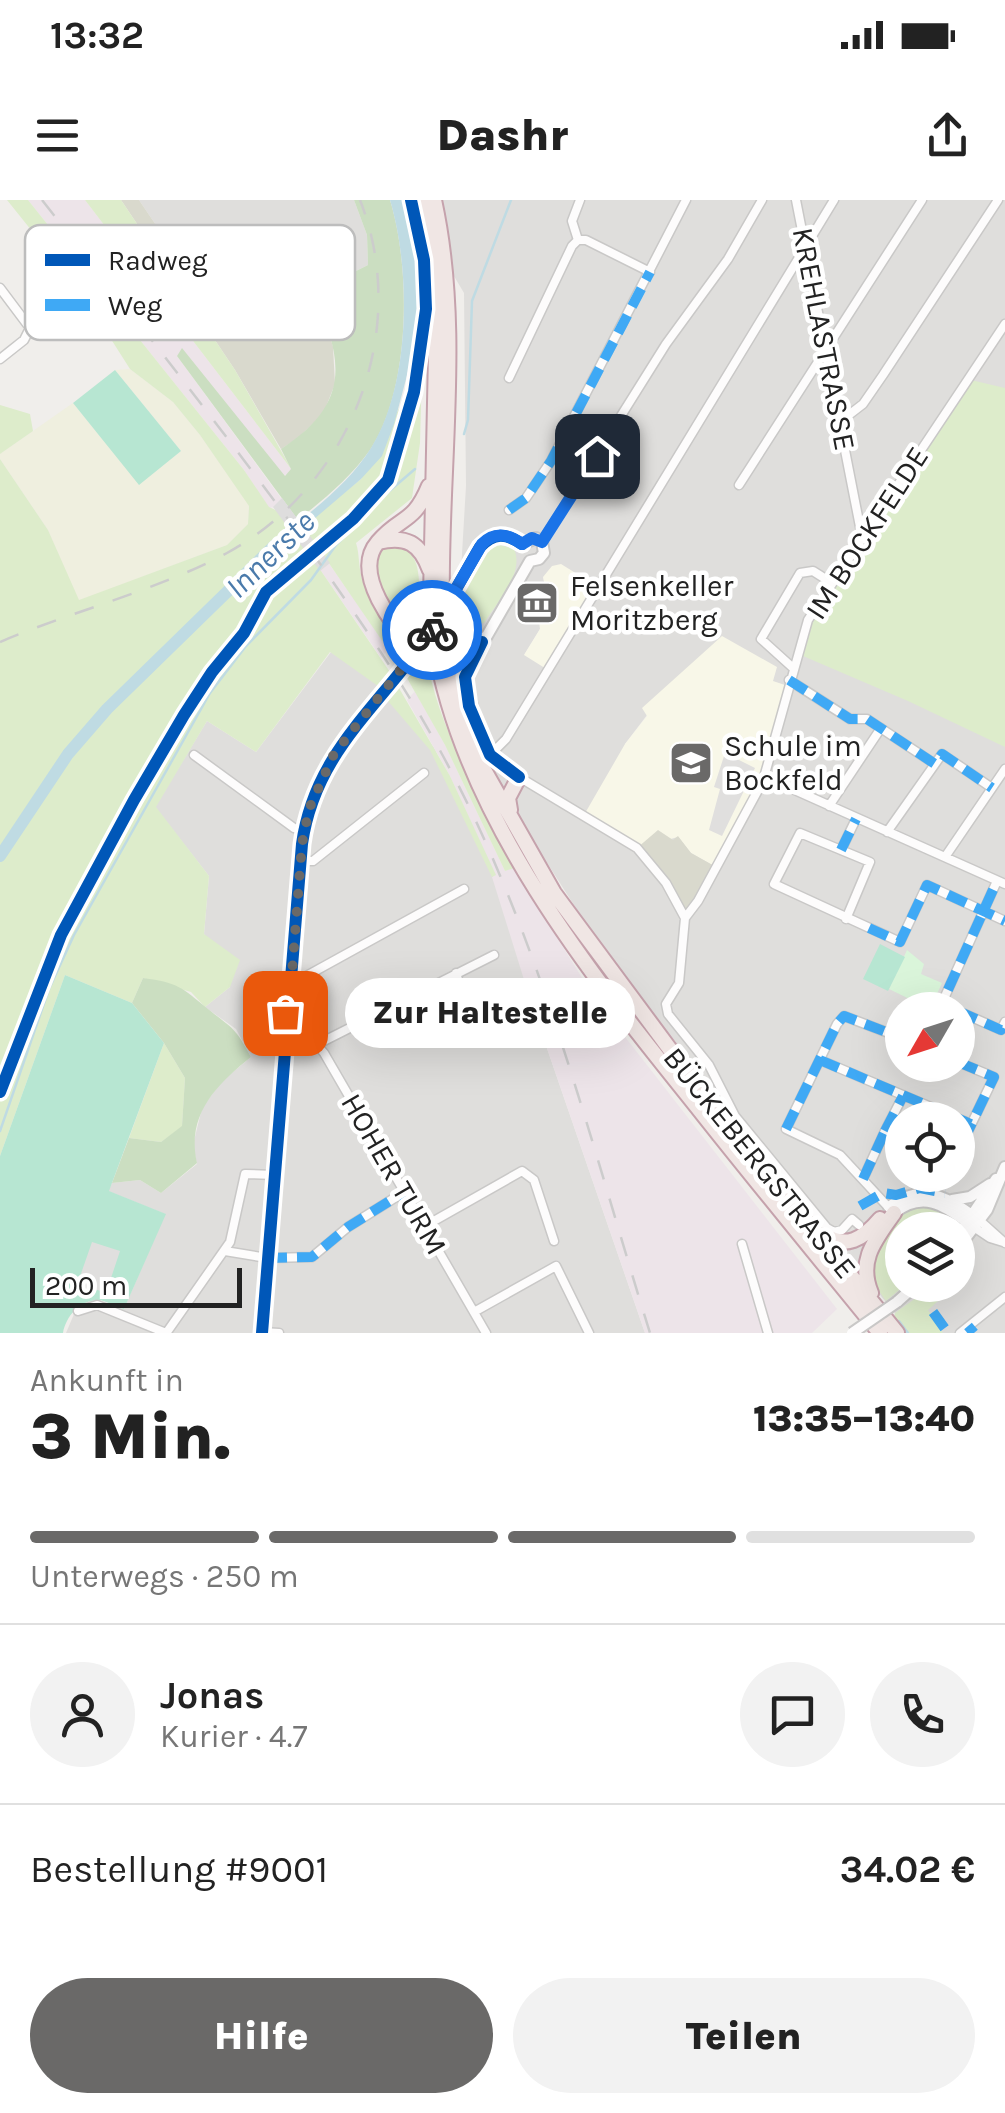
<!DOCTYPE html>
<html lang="de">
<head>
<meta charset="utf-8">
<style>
	body { margin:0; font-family:Karla,sans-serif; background:#f2f2f2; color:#222; height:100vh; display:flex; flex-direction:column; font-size:38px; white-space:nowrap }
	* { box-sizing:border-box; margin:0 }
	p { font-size:32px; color:#767676 }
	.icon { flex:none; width:55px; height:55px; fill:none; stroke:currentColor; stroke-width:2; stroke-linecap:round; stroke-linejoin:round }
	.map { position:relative; height:1133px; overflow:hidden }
	.details { display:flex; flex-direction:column; background:#fff; flex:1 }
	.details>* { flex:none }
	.needle { width:65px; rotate:231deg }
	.tools { position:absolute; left:885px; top:792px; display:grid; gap:20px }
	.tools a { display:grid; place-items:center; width:90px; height:90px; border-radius:50%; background:#fff; box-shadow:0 10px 40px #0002; font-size:50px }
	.scale { position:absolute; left:30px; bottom:25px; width:212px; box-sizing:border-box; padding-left:10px; border:5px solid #222; border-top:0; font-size:28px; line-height:35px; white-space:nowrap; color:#222; -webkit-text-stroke:8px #fff; paint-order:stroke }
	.pin { position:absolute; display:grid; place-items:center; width:85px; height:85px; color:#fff; margin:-42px; border-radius:20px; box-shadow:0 5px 15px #0006 }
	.courier { position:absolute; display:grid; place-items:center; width:100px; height:100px; margin:-50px; border:8px solid #1a73e8; border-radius:50%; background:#fff; color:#222; box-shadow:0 2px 12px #0007 }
	.bubble { position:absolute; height:70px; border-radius:35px; background:#fff; box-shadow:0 10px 40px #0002; font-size:32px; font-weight:800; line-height:70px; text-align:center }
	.overview em { font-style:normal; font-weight:800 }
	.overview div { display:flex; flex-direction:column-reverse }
	.overview { display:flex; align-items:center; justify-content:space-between; height:170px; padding:0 30px }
	h1 { font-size:65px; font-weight:800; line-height:75px }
	.bar { display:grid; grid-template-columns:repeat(4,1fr); gap:15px 10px; align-content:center; height:120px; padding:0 30px }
	.bar i { height:12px; border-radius:8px; background:#e0e0e0 }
	.bar .selected { background:#6a6968 }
	.bar p { grid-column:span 4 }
	.line { display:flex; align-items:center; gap:25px; padding:0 30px; border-top:2px solid #e0e0e0 }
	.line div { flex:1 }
	.round { display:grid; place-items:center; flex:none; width:105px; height:105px; border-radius:52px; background:#f2f2f2 }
	.cta { display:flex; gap:20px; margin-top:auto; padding:20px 30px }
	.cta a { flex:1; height:115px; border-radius:60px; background:#6a6968; color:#fff; font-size:40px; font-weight:800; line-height:115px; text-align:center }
	.cta a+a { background:#f2f2f2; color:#222 }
	.status { display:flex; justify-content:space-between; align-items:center; height:70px; padding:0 50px; background:#fff; direction:ltr }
	.status svg { height:28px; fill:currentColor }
	header { display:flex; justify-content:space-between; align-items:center; height:130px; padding:0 30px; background:#fff; font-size:45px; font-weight:800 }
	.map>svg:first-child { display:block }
	.residential { fill:#dfdedc; fill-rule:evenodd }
	.industrial { fill:#ede4e9 }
	.education { fill:#f8f7e8 }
	.construction { fill:#d9d9cd }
	.farmland { fill:#efefdf }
	.grass { fill:#ddeccb }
	.forest { fill:#cbdec1 }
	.park { fill:#daf5da }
	.pitch { fill:#b7e6d2 }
	.parking { fill:#e0dfde }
	.water { fill:#bfdbe3 }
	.pier { fill:#dedddd }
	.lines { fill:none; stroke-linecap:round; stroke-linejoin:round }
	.stream { stroke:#bfdbe3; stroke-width:2.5 }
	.river { stroke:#bfdbe3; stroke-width:12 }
	.minor-casing { stroke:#c9c8c7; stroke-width:11 }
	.tertiary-casing { stroke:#c9c8c7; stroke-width:14 }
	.trunk-casing { stroke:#c5a2ac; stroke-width:18 }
	.minor { stroke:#fdfcfc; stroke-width:8 }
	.tertiary { stroke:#fdfcfc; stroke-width:10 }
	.trunk { stroke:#f0e6e4; stroke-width:14 }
	.rail { stroke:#ccc; stroke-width:2.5; stroke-dasharray:20 20; stroke-linecap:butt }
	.tertiary-bridge-casing { stroke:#c9c8c7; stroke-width:14; stroke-linecap:butt }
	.trunk-bridge-casing { stroke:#c5a2ac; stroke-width:18; stroke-linecap:butt }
	.tertiary-bridge { stroke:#fdfcfc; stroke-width:10 }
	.trunk-bridge { stroke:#f0e6e4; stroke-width:14 }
	.quiet { stroke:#3fa9f5; stroke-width:10; stroke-dasharray:20 10; stroke-linecap:butt }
	.cycleway-casing { stroke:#fff; stroke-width:19 }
	.cycleway { stroke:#0057b8; stroke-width:12 }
	.done { stroke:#6a6968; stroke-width:10; stroke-dasharray:0 18 }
	.route { stroke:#1a73e8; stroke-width:12 }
	.labels { text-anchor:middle; stroke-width:9; stroke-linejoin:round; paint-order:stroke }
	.street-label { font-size:30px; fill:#222; stroke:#fff }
	.poi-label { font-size:30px; fill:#222; stroke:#fff; text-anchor:start }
	.water-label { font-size:32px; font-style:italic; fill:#4a7aab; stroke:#fff }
	.key { fill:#fff; stroke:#bdbdbd; stroke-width:2.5 }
	.key-label { font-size:28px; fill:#222 }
</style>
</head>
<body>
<div class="status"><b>13:32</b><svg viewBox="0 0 49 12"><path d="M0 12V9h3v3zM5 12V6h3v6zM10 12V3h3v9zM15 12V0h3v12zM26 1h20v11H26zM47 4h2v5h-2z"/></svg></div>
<header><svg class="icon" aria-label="menu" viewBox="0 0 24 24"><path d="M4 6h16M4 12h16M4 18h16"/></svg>Dashr<svg class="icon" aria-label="share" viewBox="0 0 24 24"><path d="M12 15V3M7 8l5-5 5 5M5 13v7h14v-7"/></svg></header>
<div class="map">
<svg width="1005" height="1133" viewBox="0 0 1005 1133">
	<rect width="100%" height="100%" fill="#f0eeeb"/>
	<!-- residential -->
	<path class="residential" d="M 139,0 L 354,0 L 367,35 L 368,65 L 312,93 L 262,84 L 207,62 L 174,44 L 158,28 Z
		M 441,0 L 1005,0 L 1005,1133 L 911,1133 L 609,760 L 502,592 L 471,531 L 455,473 L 466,286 L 464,93 L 451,71 ZM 543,377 L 598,387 L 524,455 L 540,429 L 538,405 L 545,386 ZM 647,515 L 647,657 L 625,544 ZM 902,810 L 958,810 L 958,865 L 902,865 ZM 902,920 L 958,920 L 958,975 L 902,975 ZM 902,1030 L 958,1030 L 958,1085 L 902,1085 Z
		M 331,452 L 398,498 L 434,548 L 492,672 L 516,741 L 530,799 L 645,1133 L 66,1133 L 77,1107 L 99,1100 L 124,1109 L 165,1014 L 108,991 L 112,983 L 140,980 L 161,993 L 197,964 L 193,945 L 202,908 L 221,882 L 251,857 L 236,829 L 205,807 L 230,787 L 204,734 L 209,676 L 155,607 L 207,521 L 256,552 Z"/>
	<!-- industrial -->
	<path class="industrial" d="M 28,0 L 85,0 L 292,270 L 284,276 L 182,149 L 177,156 L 286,305 L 269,308 L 244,270 Z
		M 325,358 L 389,449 L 381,458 L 317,365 Z
		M 415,491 L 445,545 L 505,671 L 513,667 L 594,797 L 837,1109 L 812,1133 L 645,1133 L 530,799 L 492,677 L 495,675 L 450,576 L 407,500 Z"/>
	<!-- education -->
	<path class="education" d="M 561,364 L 598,387 L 548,470 L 524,455 L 540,429 L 538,405 L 545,386 L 543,377 L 552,366 Z
		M 722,436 L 777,467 L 773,481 L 788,486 L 763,581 L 716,667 L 691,653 L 678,637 L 637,648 L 584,615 L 625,544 L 647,516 L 642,508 Z"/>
	<!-- construction -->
	<path class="construction" d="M 121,0 L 139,0 L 158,28 L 174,43 L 207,62 L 262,84 L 312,93 L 326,121 L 333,147 L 335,184 L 323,214 L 298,238 L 281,249 L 235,170 Z
		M 658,630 L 673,640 L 678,636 L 691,653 L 716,667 L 685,718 L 637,648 Z"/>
	<!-- farmland -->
	<path class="farmland" d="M 130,169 L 173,202 L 200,235 L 249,305 L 248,324 L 227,345 L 78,401 L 48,330 L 0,259 L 0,254 L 73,203 L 139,284 L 181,251 L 115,170 Z"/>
	<!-- grass -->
	<path class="grass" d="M 7,0 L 28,0 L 244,270 L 269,307 L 297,320 L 259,353 L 252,375 L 304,330 L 314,317 L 361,279 L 403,201 L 417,138 L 419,168 L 422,169 L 420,243 L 412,298 L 356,343 C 360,355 358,369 363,382 C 372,407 402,433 396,461 L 326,359 L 317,365 L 390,472 L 378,486 L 330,452 L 256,552 L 207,521 L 156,607 L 209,676 L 204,734 L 240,760 L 230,787 L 205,807 L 191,792 L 143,778 L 132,803 L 65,775 L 0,956 L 0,259 L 48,330 L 79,400 L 227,345 L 248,324 L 249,306 L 200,235 L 173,202 L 130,169 L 81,92 Z
		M 85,0 L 121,0 L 235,170 L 292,270 Z
		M 971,180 L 1005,188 L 1005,547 L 908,501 L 796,453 L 803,430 Z
		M 0,205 L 30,214 L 33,231 L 0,254 Z
		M 395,343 C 428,353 418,396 417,423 L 398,420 C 385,402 377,384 374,361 L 381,350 Z
		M 497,344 L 514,349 C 525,373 497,402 484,423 L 467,426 L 456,413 L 458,407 L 488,348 Z
		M 426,454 C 438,537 497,629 539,700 L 535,703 L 514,668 L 505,671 L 445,545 L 407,478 Z
		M 399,488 L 450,576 L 496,675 L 492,677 L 430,550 L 388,501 Z
		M 164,843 L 185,878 L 182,927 L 161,942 L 129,938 Z
		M 917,1007 C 932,1007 953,1013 955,1030 L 902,1030 L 902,1085 L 905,1085 L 886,1101 C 880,1093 873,1082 872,1071 C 869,1047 895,1014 917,1007 Z
		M 934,1085 L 956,1085 L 928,1110 L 943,1133 L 906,1133 L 894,1118 L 895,1113 Z"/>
	<!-- forest -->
	<path class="forest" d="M 354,0 L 390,0 C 411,68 411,189 370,250 C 351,277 323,300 298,320 L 177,156 L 182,148 L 285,276 L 291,269 L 281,249 C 349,205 346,161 312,93 L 368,65 L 367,35 Z
		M 143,778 C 179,783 181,787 208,809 C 233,829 235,827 251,857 C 216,885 186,915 197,963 L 161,993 L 140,980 L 112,983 L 129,938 L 161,942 L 182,926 L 185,878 L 164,843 L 132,803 Z"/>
	<!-- park -->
	<path class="park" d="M 907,750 L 924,764 L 921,774 L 942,783 L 930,809 L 889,789 Z"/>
	<!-- pitch -->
	<path class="pitch" d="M 115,170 L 181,251 L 139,285 L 73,203 Z
		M 880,744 L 905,757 L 888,791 L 863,779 Z
		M 65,775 L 132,803 L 164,843 L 109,991 L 166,1014 L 124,1109 C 117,1107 106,1101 99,1100 C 80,1100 66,1116 63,1133 L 0,1133 L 0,956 Z"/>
	<!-- parking -->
	<path class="parking" d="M 725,553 L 755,568 L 722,636 L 709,630 L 720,589 L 714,587 Z
		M 92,1042 L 120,1051 L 106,1093 L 89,1087 L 87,1092 L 76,1088 Z"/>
	<!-- water -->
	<path class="water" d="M 390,0 L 404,0 L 414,31 L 419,89 L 417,138 L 394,224 L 382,256 L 361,279 L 266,360 L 259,353 C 297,322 345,290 371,248 C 411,184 411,70 390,0 Z"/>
	<!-- pier -->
	<path class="pier" d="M 282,298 L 330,363 L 320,371 L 273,307 Z"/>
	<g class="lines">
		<!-- stream -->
		<path class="stream" d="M 464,234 L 468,220 L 472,101 L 511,0
			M 0,931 L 49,789 L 74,735 L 210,493 L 246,446 L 311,380 L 336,345 L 387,293 L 415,269
			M 899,1121 L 908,1133"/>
		<!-- river -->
		<path class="river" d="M 0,656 L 68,554 L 107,509 L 275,345"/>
		<defs>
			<path id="minor" d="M 796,0 L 862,337
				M 578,40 L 572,21 L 580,0
				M 0,88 L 30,128 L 24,140 L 0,159
				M 509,178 L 572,46 L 578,40 L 586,40 L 650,72
				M 841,221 L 863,204 L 883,175 L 998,0
				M 739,285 L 922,0
				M 509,310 L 526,298 L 551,261 L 686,0
				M 542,342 L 666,144 L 728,59 L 762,0
				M 792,467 L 761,439 L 800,373 L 813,371 L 832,383
				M 789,480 L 850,519 L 867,519 L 935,564 L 942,554 L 992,588
				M 194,555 L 294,628 L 304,630
				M 490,555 L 506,539 L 834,0
				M 519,577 L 637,648 L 666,683 L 685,718 L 679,783 L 666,804 L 668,814 L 709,865 L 735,916 L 827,1028 L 834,1032 L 842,1030 L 852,1019 L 859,1025
				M 763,581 L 779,583 L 1005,684
				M 829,606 L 881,528
				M 887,632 L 935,564
				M 841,650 L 856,619
				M 945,657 L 1005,569
				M 300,661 L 313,661 L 424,573
				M 685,718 L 698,701 L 763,581 L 808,420 L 1005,124
				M 846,719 L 870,662 L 800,633 L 774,684 L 900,742 L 927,685 L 1005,721
				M 456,773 L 474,832 L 499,828 L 506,836
				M 291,780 L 299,780 L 464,689
				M 956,810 L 942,803 L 997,681
				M 958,811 L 1001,830 L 1005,822
				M 287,835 L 311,838 L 324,853 L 486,1133
				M 318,844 L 494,755
				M 820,860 L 971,924
				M 958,862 L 994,877 L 958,952
				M 885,931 L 903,896
				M 863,979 L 885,931 L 902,939
				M 891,1010 L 840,955 L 786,929 L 837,824 L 844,816 L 902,838
				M 977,1018 L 1005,1043
				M 425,1026 L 522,971 L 534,980 L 554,1041
				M 972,1026 L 990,1038 L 1003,1042
				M 742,1044 L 768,1133
				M 225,1051 L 267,1058 L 312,1057 L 348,1027 L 404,992
				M 78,1111 L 97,1105 L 166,1133
				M 474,1112 L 556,1066 L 589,1133
				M 167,1132 L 230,1042 L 245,974 L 275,975
				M 262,1132 L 279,1133
				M 960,1133 L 1005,1097"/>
			<path id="tertiary" d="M 443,413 L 480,347 L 492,336 L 503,335 L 522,344
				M 519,577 L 497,563 L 484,546 L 465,482 L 473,460 L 530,361 L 539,359 L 544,353 L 542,342 L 536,338 L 522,344
				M 952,1000 L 970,997 L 990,984
				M 889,1007 C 919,983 945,995 973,1016
				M 894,1013 C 922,991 943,1004 968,1023
				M 958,1036 L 996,979
				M 958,1048 L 987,1010 L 1005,967
				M 897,1102 L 916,1085
				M 262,1133 L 302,644 C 315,554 383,497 434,427"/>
			<path id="trunk" d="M 423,0 L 434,57 L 437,106 L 431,397
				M 434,0 C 463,132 439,272 442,406
				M 378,342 C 406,335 420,343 430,370
				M 450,421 L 460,432 L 482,442
				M 397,425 C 414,430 423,429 439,420
				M 444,432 L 456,501 L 479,561 L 554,693 L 689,875 L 897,1133
				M 435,445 C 464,618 590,774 698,908 C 758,984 819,1058 880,1133
				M 417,450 C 394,428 351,373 378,342 C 401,315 413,325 429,286
				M 510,610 L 508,598 L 519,577
				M 823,1034 C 846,1050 863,1039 880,1019
				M 871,1093 C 857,1060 876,1039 894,1013"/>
		</defs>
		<!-- minor casing -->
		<use href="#minor" class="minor-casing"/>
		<!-- tertiary casing -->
		<use href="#tertiary" class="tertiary-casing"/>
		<!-- trunk casing -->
		<use href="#trunk" class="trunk-casing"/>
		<!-- minor -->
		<use href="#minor" class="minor"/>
		<!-- tertiary -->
		<use href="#tertiary" class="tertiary"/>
		<!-- trunk -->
		<use href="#trunk" class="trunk"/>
		<!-- rail -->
		<path class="rail" d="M 42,0 C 123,103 204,206 282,311 C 343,395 403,479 451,571 C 542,744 592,947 650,1133
			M 0,442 C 73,411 158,390 227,353 C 350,286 412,132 360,0"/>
		<defs>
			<path id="tertiary-bridge" d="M 852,1133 L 897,1102"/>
			<path id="trunk-bridge" d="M 431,397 L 435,445
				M 442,406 L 444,432"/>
		</defs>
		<!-- tertiary-bridge casing -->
		<use href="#tertiary-bridge" class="tertiary-bridge-casing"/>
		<!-- trunk-bridge casing -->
		<use href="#trunk-bridge" class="trunk-bridge-casing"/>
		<!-- tertiary-bridge -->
		<use href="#tertiary-bridge" class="tertiary-bridge"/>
		<!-- trunk-bridge -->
		<use href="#trunk-bridge" class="trunk-bridge"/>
		<!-- quiet -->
		<path class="quiet" d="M 509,310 L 526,298 L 551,261 L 650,72
			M 789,480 L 850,519 L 867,519 L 935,564 L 942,554 L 992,588
			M 841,650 L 856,619
			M 869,728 L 900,742 L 927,685 L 1005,721
			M 956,810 L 942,803 L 997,681
			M 958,811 L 1001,830 L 1005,822
			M 820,860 L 971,924
			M 958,862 L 994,877 L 958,952
			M 786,929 L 837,824 L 844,816 L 902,838
			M 885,931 L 903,896
			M 863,979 L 885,931 L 902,939
			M 860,1006 L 883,993 L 896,995 L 920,988 L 945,993
			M 267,1058 L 312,1057 L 348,1027 L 404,992
			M 933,1112 L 948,1133
			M 968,1126 L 974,1133"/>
		<defs>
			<path id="cycleway" d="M 482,442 L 465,477 L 469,506 L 490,555 L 519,577
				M 0,892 L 61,735 L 134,600 L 184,515 L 212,472 L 244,433 L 266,392 L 353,319 L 388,280 L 414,192 L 426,109 L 424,60 L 411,0
				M 262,1133 L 302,644 C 314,558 371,513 420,447 C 443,415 460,381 480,347 C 494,332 506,333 522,344"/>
		</defs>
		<!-- cycleway casing -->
		<use href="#cycleway" class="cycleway-casing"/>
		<!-- cycleway -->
		<use href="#cycleway" class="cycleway"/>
	</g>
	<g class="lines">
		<!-- done -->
		<path class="done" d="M 285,813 L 288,825 L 302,644 L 309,609 L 334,554 L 432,430"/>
		<!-- route -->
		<path class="route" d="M 432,430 L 482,344 C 495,331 508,334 522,344 L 532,338 L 542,342 L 597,256"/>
	</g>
	<!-- icons -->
	<defs>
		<symbol id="museum-square" viewBox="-11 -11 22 22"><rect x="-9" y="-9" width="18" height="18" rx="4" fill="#6a6968" stroke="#fff"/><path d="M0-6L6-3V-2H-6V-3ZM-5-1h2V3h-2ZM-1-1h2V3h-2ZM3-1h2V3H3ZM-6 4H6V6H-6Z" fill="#fff"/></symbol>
		<symbol id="school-square" viewBox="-11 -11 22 22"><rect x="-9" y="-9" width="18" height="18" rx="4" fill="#6a6968" stroke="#fff"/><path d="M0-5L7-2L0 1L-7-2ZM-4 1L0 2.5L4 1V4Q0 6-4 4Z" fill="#fff"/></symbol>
	</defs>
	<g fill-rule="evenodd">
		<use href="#museum-square" x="512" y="378" width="50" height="50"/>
		<use href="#school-square" x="666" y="538" width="50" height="50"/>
	</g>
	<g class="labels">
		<!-- street labels -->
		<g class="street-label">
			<text transform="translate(824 139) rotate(79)" y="10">KREHLASTRASSE</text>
			<text transform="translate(867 333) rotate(-57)" y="10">IM BOCKFELDE</text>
			<text transform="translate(760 963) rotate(51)" y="10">BÜCKEBERGSTRASSE</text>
			<text transform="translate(394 974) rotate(60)" y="10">HOHER TURM</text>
		</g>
		<!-- poi labels -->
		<g class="poi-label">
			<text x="570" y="396">Felsenkeller<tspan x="570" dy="34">Moritzberg</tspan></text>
			<text x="724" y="556">Schule im<tspan x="724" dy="34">Bockfeld</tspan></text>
		</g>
		<!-- water labels -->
		<g class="water-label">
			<text transform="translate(270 354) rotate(-44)" y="11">Innerste</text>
		</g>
	</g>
	<!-- legend -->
	<rect x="25" y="25" width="330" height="115" rx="15" class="key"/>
	<rect x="45" y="54" width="45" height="12" fill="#0057b8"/>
	<rect x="45" y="99" width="45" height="12" fill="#3fa9f5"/>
	<g class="key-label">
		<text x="108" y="70">Radweg</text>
		<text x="108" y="115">Weg</text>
	</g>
</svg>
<div class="tools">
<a><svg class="needle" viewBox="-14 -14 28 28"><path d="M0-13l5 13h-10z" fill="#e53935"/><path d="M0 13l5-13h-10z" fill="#767676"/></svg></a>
<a><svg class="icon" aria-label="locate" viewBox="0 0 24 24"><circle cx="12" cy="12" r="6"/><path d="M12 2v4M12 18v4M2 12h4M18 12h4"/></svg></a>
<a><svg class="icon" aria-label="layers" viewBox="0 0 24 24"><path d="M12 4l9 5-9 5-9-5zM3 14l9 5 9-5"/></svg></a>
</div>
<div class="scale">200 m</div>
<div class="pin" style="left:285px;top:813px;background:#ea580c"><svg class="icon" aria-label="bag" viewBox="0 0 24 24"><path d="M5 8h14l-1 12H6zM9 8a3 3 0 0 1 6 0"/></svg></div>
<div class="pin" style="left:597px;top:256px;background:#1f2937"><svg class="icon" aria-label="home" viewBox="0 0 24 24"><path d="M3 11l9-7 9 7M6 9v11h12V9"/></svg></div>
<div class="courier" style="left:432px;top:430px"><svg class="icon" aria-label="bike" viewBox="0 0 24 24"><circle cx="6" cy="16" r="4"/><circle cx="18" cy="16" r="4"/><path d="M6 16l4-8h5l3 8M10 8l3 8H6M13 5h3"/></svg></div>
<div class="bubble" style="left:345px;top:778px;width:290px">Zur Haltestelle</div>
</div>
<section class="details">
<div class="overview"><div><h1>3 Min.</h1><p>Ankunft in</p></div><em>13:35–13:40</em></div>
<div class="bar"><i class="selected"></i><i class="selected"></i><i class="selected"></i><i></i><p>Unterwegs · 250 m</p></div>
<div class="line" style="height:180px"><a class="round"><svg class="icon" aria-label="person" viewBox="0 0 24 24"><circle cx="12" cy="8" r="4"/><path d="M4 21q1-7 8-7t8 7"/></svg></a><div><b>Jonas</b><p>Kurier · 4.7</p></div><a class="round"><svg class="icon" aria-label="chat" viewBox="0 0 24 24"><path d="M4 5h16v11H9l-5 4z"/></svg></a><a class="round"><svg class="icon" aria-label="phone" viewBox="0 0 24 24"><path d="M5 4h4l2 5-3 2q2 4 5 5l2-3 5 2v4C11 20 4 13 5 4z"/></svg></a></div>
<div class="line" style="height:130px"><div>Bestellung #9001</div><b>34.02 €</b></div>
<div class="cta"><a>Hilfe</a><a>Teilen</a></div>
</section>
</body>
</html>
